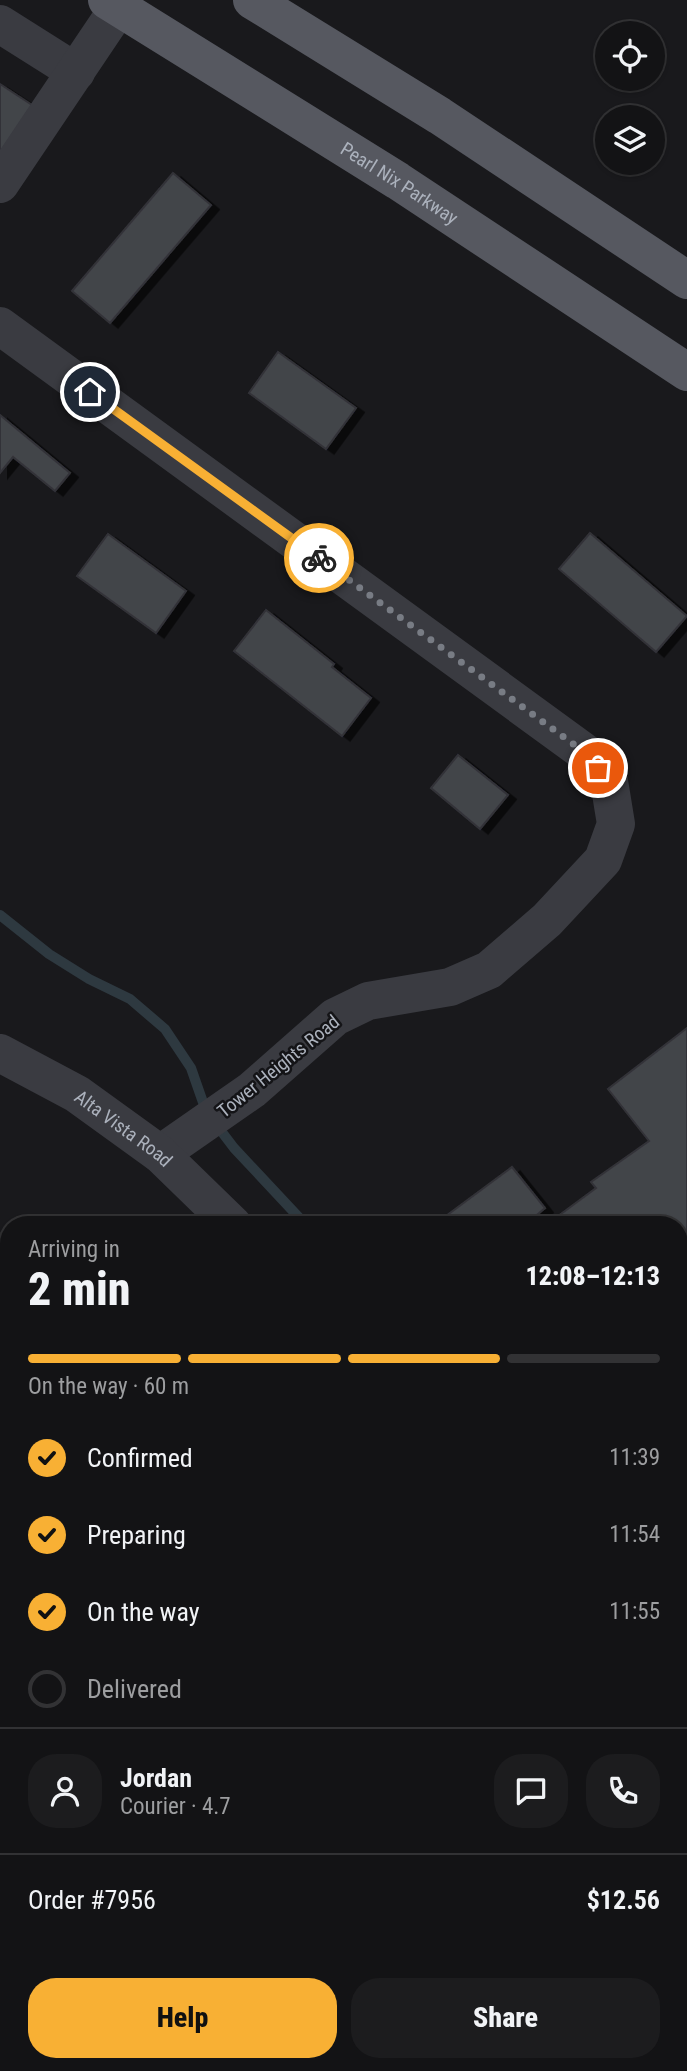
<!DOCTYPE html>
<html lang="en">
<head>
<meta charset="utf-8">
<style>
	body { margin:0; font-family:"Roboto Condensed",sans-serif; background:#1c1c1e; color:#f1f3f6; height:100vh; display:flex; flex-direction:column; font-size:26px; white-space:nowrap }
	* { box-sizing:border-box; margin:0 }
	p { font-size:23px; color:#9d9ea0 }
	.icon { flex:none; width:38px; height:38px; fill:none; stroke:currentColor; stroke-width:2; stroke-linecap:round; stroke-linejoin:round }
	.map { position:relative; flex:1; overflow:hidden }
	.drawer { position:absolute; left:0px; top:1216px; width:688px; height:856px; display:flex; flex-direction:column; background:#131315; border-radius:28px 28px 0 0; box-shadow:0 2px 5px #0004,0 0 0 2px #323234 }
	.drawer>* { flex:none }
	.tools { position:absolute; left:595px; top:21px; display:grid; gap:14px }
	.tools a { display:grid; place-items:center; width:70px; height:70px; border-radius:50%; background:#131315; box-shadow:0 2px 5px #0004,0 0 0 2px #323234; font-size:35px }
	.pin { position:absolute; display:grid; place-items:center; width:60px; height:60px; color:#fff; margin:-30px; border:4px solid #fff; border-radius:50%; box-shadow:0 2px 7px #0007 }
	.courier { position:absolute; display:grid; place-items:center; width:70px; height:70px; margin:-35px; border:5px solid #f8b034; border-radius:50%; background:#fff; color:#222; box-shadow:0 2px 9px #0007 }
	.overview em { font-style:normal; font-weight:800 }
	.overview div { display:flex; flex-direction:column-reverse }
	.overview { display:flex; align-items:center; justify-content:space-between; height:119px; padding:0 28px }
	h1 { font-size:46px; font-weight:800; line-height:52px }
	.bar { display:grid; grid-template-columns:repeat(4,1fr); gap:10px 7px; align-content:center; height:84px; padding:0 28px }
	.bar i { height:9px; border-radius:5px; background:#323234 }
	.bar .current { background:#f8b034 }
	.bar p { grid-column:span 4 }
	.line { display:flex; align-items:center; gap:18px; padding:0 28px; border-top:2px solid #323234 }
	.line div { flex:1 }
	.round { display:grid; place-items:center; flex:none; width:74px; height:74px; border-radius:28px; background:#1c1c1e }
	ol { padding:0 28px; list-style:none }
	li { display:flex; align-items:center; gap:21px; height:77px }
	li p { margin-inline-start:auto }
	li .icon { padding:7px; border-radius:50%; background:#f8b034; color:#111; stroke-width:4 }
	li:last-child { color:#9d9ea0 }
	li i { width:38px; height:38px; border:4px solid #323234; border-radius:50% }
	.action { display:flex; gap:14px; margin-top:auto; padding:14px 28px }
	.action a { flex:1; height:80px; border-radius:28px; background:#f8b034; color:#111; font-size:28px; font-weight:800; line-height:80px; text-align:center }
	.action a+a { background:#1c1c1e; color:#f1f3f6 }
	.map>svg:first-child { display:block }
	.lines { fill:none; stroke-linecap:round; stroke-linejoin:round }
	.stream { stroke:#2e3940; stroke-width:10 }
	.building { fill:#434449; stroke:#333338; stroke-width:2; filter:url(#shadow) }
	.minor { stroke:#3a3b41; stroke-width:38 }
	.major { stroke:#565860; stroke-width:38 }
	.done { stroke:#787c84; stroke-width:7; stroke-dasharray:0 12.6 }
	.route { stroke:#f8b034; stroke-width:9 }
	.labels { text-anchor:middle; stroke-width:5; stroke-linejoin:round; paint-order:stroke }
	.street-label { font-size:19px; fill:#abb1bc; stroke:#141417 }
</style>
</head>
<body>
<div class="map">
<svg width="687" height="2071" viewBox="0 0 687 2071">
	<defs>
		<filter id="shadow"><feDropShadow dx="8" dy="4.5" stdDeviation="0" flood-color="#0009"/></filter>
	</defs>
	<rect width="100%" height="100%" fill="#19191c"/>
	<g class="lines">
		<!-- stream -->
		<path class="stream" d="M 0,915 L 49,954 L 89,979 L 130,999 L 165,1029 L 191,1068 L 206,1111
			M 215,1123 L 234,1148 L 306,1225"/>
	</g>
	<!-- building -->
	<path class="building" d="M 0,84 L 32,105 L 0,153 Z
		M 173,173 L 211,205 L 110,323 L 72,291 Z
		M 278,352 L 356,408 L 326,449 L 249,393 Z
		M 0,415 L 70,473 L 55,491 L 13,457 L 0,473 Z
		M 590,533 L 687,616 L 656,652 L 559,569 Z
		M 108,534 L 186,591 L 156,633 L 77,576 Z
		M 266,610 L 334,664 L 332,667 L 371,698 L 342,736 L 234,651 Z
		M 458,755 L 508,795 L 480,829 L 431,788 Z
		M 687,1028 L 687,1244 L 679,1249 L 679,1225 L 546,1225 L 596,1188 L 591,1182 L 649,1141 L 608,1089 Z
		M 512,1167 L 545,1208 L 531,1220 L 536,1225 L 453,1225 L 446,1216 Z
		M 9,1382 L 9,1492 L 0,1498 L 0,1388 Z
		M 687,1892 L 687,2071 L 678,2071 L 673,2063 L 679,2063 L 679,1898 Z
		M 437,2063 L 600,2063 L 606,2071 L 426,2071 Z"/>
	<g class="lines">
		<!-- minor -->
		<g class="minor">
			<path d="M 0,24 L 76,72"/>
			<path d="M 0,184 L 119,7"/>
			<path d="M 0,326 L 587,754 L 609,781 L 616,824 L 603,860 L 547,920 L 489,970 L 450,987 L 368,1001 L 335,1017 L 252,1090 L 160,1154"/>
			<path id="s1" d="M 0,1053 L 77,1094 L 160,1154 L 233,1225"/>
			<path d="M 679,1301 L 687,1295"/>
			<path d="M 0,1350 L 9,1344"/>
			<path d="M 0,1544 L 9,1538"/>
			<path d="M 0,1760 L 9,1754"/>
			<path d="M 679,1853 L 687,1851"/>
			<path d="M 298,2063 L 303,2071"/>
			<path d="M 365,2071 L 375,2063"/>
		</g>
		<!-- major -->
		<g class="major">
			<path id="s2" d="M 107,0 L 398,181 L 687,372"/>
			<path d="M 252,0 L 440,116 L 687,280"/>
			<path d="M 679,1613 L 687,1607"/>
			<path d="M 679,1727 L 687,1721"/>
			<path d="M 0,2011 L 9,2009"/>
			<path d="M 153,2071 L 170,2063"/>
		</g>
	</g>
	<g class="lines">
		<!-- done -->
		<path class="done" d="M 319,558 L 587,754 L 598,768"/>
		<!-- route -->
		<path class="route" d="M 90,392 L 319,558"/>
	</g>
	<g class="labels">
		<!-- street labels -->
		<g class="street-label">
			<text dy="7" stroke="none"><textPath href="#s2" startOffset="345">Pearl Nix Parkway</textPath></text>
			<text transform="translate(278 1066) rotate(-39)" y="7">Tower Heights Road</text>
			<text dy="7" stroke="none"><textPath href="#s1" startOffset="145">Alta Vista Road</textPath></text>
		</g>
	</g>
</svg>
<div class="tools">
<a><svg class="icon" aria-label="locate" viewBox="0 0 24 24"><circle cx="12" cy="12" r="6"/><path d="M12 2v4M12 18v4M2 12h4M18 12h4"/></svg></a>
<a><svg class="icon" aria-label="layers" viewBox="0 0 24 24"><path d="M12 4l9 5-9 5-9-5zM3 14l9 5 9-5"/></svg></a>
</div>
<div class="pin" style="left:598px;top:768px;background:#ea580c"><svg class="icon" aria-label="bag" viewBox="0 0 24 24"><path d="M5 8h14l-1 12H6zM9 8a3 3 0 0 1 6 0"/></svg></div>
<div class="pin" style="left:90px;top:392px;background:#1f2937"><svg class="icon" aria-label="home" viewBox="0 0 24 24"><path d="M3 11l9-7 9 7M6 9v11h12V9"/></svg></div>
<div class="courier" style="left:319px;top:558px"><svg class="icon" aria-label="bike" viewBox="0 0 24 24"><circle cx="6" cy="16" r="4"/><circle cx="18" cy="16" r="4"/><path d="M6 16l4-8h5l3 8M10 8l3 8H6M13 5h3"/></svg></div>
<section class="drawer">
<div class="overview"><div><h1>2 min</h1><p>Arriving in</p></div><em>12:08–12:13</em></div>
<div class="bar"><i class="current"></i><i class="current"></i><i class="current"></i><i></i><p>On the way · 60 m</p></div>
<ol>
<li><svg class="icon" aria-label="check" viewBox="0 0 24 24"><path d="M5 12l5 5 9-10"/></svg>Confirmed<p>11:39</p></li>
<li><svg class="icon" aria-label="check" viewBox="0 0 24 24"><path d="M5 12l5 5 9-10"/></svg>Preparing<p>11:54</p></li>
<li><svg class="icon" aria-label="check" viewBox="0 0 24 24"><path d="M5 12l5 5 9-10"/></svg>On the way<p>11:55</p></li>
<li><i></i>Delivered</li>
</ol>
<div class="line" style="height:126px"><a class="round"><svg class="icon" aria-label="person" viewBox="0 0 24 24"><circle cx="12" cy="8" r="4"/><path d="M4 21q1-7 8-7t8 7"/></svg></a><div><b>Jordan</b><p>Courier · 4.7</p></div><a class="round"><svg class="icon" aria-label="chat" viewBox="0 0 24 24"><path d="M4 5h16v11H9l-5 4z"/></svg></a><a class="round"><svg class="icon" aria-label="phone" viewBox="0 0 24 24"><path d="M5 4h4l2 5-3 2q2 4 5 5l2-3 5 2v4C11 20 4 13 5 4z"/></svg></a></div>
<div class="line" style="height:91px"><div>Order #7956</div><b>$12.56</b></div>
<div class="action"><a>Help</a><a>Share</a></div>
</section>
</div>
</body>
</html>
